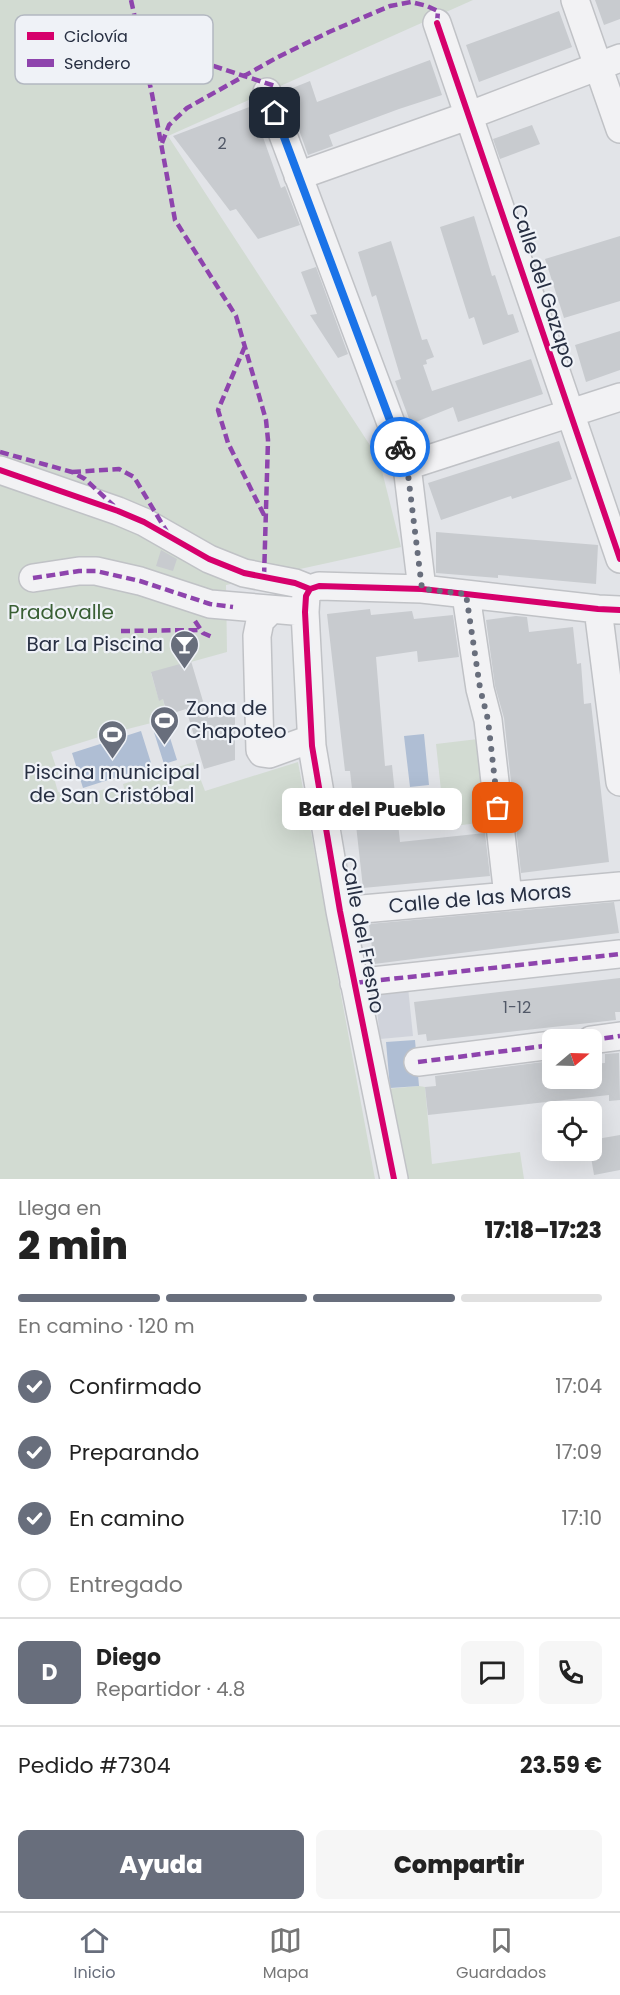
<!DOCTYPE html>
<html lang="es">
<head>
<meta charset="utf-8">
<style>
	body { margin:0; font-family:Poppins,sans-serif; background:#f6f6f6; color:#222; height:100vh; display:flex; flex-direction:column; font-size:22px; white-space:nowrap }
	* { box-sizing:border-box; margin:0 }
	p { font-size:20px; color:#767676 }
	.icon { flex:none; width:33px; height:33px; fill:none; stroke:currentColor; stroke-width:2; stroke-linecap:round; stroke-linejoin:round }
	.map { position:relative; height:1179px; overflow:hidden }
	.sheet { display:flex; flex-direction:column; background:#fff; flex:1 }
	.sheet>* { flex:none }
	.needle { width:39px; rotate:71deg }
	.tools { position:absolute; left:542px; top:1029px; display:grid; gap:12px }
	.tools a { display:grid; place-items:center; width:60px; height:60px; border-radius:9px; background:#fff; box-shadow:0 6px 24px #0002; font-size:30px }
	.pin { position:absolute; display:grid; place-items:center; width:51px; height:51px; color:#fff; margin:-26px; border-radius:12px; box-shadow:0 3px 9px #0006 }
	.courier { position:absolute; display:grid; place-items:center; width:60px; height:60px; margin:-30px; border:4px solid #1a73e8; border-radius:50%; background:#fff; color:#222; box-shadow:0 2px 8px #0007 }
	.bubble { position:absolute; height:42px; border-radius:9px; background:#fff; box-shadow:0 6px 24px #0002; font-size:20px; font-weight:800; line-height:42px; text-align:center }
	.head em { font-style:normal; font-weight:800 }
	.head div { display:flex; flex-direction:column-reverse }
	.head { display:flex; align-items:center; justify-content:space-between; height:102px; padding:0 18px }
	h1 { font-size:39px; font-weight:800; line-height:45px }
	.bar { display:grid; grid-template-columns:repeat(4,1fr); gap:9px 6px; align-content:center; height:72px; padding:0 18px }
	.bar i { height:8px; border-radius:4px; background:#e0e0e0 }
	.bar .current { background:#686e7c }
	.bar p { grid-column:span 4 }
	.line { display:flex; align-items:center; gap:15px; padding:0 18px; border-top:2px solid #e0e0e0 }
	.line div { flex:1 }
	.round { display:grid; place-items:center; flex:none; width:63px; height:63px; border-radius:9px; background:#f6f6f6 }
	ol { padding:0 18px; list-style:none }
	li { display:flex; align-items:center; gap:18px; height:66px }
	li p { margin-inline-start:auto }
	li .icon { padding:6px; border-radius:50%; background:#686e7c; color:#fff; stroke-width:4 }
	li:last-child { color:#767676 }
	li i { width:33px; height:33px; border:3px solid #e0e0e0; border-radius:50% }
	.action { display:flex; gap:12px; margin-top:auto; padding:12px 18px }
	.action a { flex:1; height:69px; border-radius:9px; background:#686e7c; color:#fff; font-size:24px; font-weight:800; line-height:69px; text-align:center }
	.action a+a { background:#f6f6f6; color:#222 }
	.tabs { display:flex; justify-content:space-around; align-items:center; height:84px; border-top:2px solid #e0e0e0; background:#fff; font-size:16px; color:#767676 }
	.tabs a { display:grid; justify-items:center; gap:3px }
	.tabs .current { color:#686e7c }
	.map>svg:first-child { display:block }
	.built { fill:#d0d3db }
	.green { fill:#d2dbd2 }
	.water { fill:#afbed4 }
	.building { fill:#c8cbcf }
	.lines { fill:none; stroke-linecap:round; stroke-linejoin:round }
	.minor-casing { stroke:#c0c2c6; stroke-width:30 }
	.minor { stroke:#f2f2f4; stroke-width:27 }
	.quiet { stroke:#8e44ad; stroke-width:4.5; stroke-dasharray:9 4.5; stroke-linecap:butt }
	.cycleway-casing { stroke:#eff2f7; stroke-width:10 }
	.cycleway { stroke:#d6006c; stroke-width:6 }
	.done { stroke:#686e7c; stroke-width:6; stroke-dasharray:0 10.8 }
	.route { stroke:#1a73e8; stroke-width:8 }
	.labels { text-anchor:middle; stroke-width:4.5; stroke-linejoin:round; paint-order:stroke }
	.number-label { font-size:16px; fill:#515867 }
	.street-label { font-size:20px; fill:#272f42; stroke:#eff2f7 }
	.park-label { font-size:20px; fill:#395f34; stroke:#eff2f7 }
	.poi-label { font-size:20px; fill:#272f42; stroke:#eff2f7; text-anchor:end }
	.key { fill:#eff2f7; stroke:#b3b8c1; stroke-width:1.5 }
	.key-label { font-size:16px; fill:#272f42 }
</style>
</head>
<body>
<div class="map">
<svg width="620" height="1179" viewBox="0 0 620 1179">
	<rect width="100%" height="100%" fill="#e2e4e8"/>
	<!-- built -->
	<path class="built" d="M 408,987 L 413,1036 L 380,1039 L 375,990 Z"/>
	<!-- green -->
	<path class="green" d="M 0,0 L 473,0 L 168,136 L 379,459 L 401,547 L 226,585 L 227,652 L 151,673 L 159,700 L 163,699 L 167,719 L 108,734 L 105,728 L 97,731 L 99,737 L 51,752 L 59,776 L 54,778 L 58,792 L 64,791 L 68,800 L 115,786 L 117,794 L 125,792 L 123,784 L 194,762 L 205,791 L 298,762 L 375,1179 L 0,1179 Z
		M 478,739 L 487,822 L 445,827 L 436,744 Z
		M 419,1086 L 425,1087 L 432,1164 L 520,1152 L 524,1179 L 407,1179 L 386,1089 Z"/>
	<!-- water -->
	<path class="water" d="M 166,725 L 177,760 L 164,764 L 153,729 Z
		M 141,731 L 152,766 L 83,788 L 72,753 Z
		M 424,734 L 429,785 L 410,787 L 404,736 Z
		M 415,1040 L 419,1086 L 390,1088 L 386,1042 Z"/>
	<!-- building -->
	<path class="building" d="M 595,0 L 620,0 L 620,19 L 604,25 Z
		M 559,11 L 572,47 L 479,82 L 466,45 Z
		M 430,60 L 442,95 L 399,109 L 329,135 L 333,146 L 308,155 L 285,91 L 310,81 L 317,102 Z
		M 252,106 L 281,188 L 285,186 L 300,225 L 258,239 L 236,209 L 230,211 L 173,136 Z
		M 532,125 L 540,144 L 500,159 L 493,139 Z
		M 474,216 L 492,276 L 495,275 L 508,315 L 513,314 L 519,332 L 483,345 L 474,317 L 469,319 L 440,227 Z
		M 620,236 L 620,301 L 564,318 L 545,259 Z
		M 391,241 L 422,340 L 427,339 L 434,357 L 426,360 L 427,364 L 423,365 L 432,391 L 531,359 L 543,394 L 458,422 L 453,407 L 411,424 L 395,381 L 401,379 L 376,295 L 372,297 L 358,252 Z
		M 316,267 L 348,354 L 338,358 L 310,315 L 317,314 L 301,272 Z
		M 620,331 L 620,370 L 586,382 L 575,345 Z
		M 559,441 L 572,479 L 512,499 L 511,496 L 441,520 L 428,483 Z
		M 436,532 L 598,545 L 596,584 L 498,575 L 498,578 L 436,573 Z
		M 161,550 L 177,559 L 173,571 L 156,566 Z
		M 370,609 L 371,615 L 412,611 L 414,619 L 453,615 L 459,657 L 418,662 L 417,651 L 376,657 L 385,766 L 392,765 L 400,842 L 485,833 L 490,876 L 363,888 L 350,771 L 345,771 L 327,614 Z
		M 516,616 L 527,617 L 529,632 L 573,627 L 577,664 L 581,663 L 584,704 L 591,703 L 609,862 L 521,873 L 504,718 L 495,686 L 486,620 Z
		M 191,661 L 208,718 L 235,714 L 235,760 L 204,769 L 186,709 L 167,715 L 163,699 L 159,701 L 151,672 Z
		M 614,902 L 619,933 L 374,964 L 369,924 Z
		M 620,978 L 620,1012 L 615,1012 L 616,1020 L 427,1041 L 426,1034 L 418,1035 L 414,1002 Z
		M 619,1053 L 620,1100 L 609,1101 L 609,1095 L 428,1115 L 425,1087 L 436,1086 L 435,1076 L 551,1061 L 552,1078 L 591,1078 L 591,1064 L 605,1063 L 605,1054 Z
		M 620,1135 L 620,1170 L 594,1175 L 591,1157 L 591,1140 Z"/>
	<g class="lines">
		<defs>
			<path id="minor" d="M 575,0 L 620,129
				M 437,23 L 620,559
				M 267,92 L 407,466 L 422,589
				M 298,176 L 470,115 L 620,58
				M 407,466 L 620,397
				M 0,470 L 118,511 L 144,522 L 209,559 L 244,573 L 295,583 L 310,589 L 319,586 L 422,589 L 598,609 L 620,610
				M 33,578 L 79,571 L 96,571 L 140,581 L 210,604 L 305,612
				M 310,589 L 306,596 L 305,612 L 312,746 L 340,911 L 394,1179
				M 466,595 L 480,689 L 488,720 L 508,896
				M 598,609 L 620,782
				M 271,610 L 260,621 L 257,636 L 260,750 L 262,753 L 269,754 L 311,739
				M 340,911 L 620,886
				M 354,983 L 620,954
				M 591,1040 L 620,1036
				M 418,1062 L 552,1045"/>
		</defs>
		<!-- minor casing -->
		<use href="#minor" class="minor-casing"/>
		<!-- minor -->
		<use href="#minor" class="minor"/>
		<!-- quiet -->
		<path class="quiet" d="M 131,0 L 152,94 L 175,220 L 236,316 L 266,420 L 268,440 L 264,578
			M 139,34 L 198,61 L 275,86 L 267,92
			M 162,143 L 169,125 L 187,108 L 278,57 L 329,32 L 390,6 L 411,2 L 427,6 L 438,11 L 437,23
			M 245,346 L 218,410 L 228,443 L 266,519
			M 0,452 L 72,472 L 85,479 L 114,506
			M 72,472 L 119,469 L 134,477 L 167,532
			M 33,578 L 79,571 L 96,571 L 140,581 L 210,604 L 233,607
			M 195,621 L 203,633 L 212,637
			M 121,631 L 200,630
			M 354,983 L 620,954
			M 591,1040 L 620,1036
			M 418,1062 L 552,1045"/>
		<defs>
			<path id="cycleway" d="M 437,23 L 620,559
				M 0,470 L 118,511 L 144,522 L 209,559 L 244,573 L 295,583 L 310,589 L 319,586 L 422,589 L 598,609 L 620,610
				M 310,589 L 306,596 L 305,612 L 312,746 L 340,911 L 394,1179"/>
		</defs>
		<!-- cycleway casing -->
		<use href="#cycleway" class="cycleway-casing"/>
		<!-- cycleway -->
		<use href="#cycleway" class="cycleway"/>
	</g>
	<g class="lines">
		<!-- done -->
		<path class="done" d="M 400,447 L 407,466 L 422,589 L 466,594 L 480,688 L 488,720 L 498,808"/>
		<!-- route -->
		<path class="route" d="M 275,113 L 400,447"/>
	</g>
	<!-- icons -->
	<defs>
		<symbol id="bar-pin" viewBox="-11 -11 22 30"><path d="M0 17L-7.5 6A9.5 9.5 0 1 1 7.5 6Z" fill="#686e7c" stroke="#eff2f7"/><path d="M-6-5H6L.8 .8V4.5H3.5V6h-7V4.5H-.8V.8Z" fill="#fff"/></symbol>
		<symbol id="stadium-pin" viewBox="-11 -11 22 30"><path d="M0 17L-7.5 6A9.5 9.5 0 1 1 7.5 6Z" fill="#686e7c" stroke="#eff2f7"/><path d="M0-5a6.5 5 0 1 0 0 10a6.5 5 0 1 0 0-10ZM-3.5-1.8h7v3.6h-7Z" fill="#fff"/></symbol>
	</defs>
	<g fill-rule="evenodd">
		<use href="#bar-pin" x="168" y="628" width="33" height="45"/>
		<use href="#stadium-pin" x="148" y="704" width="33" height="45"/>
		<use href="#stadium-pin" x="96" y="718" width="33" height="45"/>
	</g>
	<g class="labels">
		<!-- number labels -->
		<g class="number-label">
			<text x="222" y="149">2</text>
			<text x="517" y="1013">1-12</text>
		</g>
		<!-- street labels -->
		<g class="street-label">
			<text transform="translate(544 286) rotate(72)" y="7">Calle del Gazapo</text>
			<text transform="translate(480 898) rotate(-5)" y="7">Calle de las Moras</text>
			<text transform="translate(363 935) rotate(79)" y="7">Calle del Fresno</text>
		</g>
		<!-- park labels -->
		<g class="park-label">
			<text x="61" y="619">Pradovalle</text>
		</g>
		<!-- poi labels -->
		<g class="poi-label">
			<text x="163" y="651">Bar La Piscina</text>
			<text x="186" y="715" text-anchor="start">Zona de<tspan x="186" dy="23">Chapoteo</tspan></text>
			<text x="112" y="779" text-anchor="middle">Piscina municipal<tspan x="112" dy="23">de San Cristóbal</tspan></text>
		</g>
	</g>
	<!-- legend -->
	<rect x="15" y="15" width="198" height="69" rx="9" class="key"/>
	<rect x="27" y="32" width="27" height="8" fill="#d6006c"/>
	<rect x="27" y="59" width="27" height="8" fill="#8e44ad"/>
	<g class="key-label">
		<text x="64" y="42">Ciclovía</text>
		<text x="64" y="69">Sendero</text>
	</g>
</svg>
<div class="tools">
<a><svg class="needle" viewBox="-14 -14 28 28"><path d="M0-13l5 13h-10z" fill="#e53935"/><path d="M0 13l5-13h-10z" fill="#767676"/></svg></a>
<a><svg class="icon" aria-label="locate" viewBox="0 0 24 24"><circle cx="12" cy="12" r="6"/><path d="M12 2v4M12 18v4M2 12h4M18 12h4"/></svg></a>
</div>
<div class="pin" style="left:498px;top:808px;background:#ea580c"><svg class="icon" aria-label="bag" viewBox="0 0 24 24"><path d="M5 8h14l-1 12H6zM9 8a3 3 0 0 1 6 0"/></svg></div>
<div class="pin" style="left:275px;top:113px;background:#1f2937"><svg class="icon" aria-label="home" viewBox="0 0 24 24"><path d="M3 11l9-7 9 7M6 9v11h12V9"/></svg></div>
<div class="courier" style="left:400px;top:447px"><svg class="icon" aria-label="bike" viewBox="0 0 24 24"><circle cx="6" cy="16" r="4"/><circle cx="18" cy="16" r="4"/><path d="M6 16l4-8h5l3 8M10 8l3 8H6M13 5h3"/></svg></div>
<div class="bubble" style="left:282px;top:788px;width:180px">Bar del Pueblo</div>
</div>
<section class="sheet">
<div class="head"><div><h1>2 min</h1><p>Llega en</p></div><em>17:18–17:23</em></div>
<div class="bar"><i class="current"></i><i class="current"></i><i class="current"></i><i></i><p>En camino · 120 m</p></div>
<ol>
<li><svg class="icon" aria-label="check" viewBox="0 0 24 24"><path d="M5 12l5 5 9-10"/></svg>Confirmado<p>17:04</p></li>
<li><svg class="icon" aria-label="check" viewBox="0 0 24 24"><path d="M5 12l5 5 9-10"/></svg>Preparando<p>17:09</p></li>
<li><svg class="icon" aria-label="check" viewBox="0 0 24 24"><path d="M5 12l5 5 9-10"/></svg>En camino<p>17:10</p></li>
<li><i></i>Entregado</li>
</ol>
<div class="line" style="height:108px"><b class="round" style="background:#686e7c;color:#fff">D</b><div><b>Diego</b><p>Repartidor · 4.8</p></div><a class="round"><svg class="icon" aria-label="chat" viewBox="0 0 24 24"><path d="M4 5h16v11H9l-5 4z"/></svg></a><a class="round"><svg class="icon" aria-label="phone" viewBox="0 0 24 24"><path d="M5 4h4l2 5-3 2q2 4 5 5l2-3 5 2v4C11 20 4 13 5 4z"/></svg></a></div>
<div class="line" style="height:78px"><div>Pedido #7304</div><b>23.59 €</b></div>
<div class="action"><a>Ayuda</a><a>Compartir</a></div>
</section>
<nav class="tabs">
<a class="current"><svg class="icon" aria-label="home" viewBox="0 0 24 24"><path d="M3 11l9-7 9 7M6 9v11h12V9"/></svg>Inicio</a>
<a><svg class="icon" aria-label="map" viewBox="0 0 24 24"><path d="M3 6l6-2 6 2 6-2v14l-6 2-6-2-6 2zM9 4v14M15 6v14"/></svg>Mapa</a>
<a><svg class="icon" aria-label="saved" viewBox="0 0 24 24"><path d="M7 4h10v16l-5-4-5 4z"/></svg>Guardados</a>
</nav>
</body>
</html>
